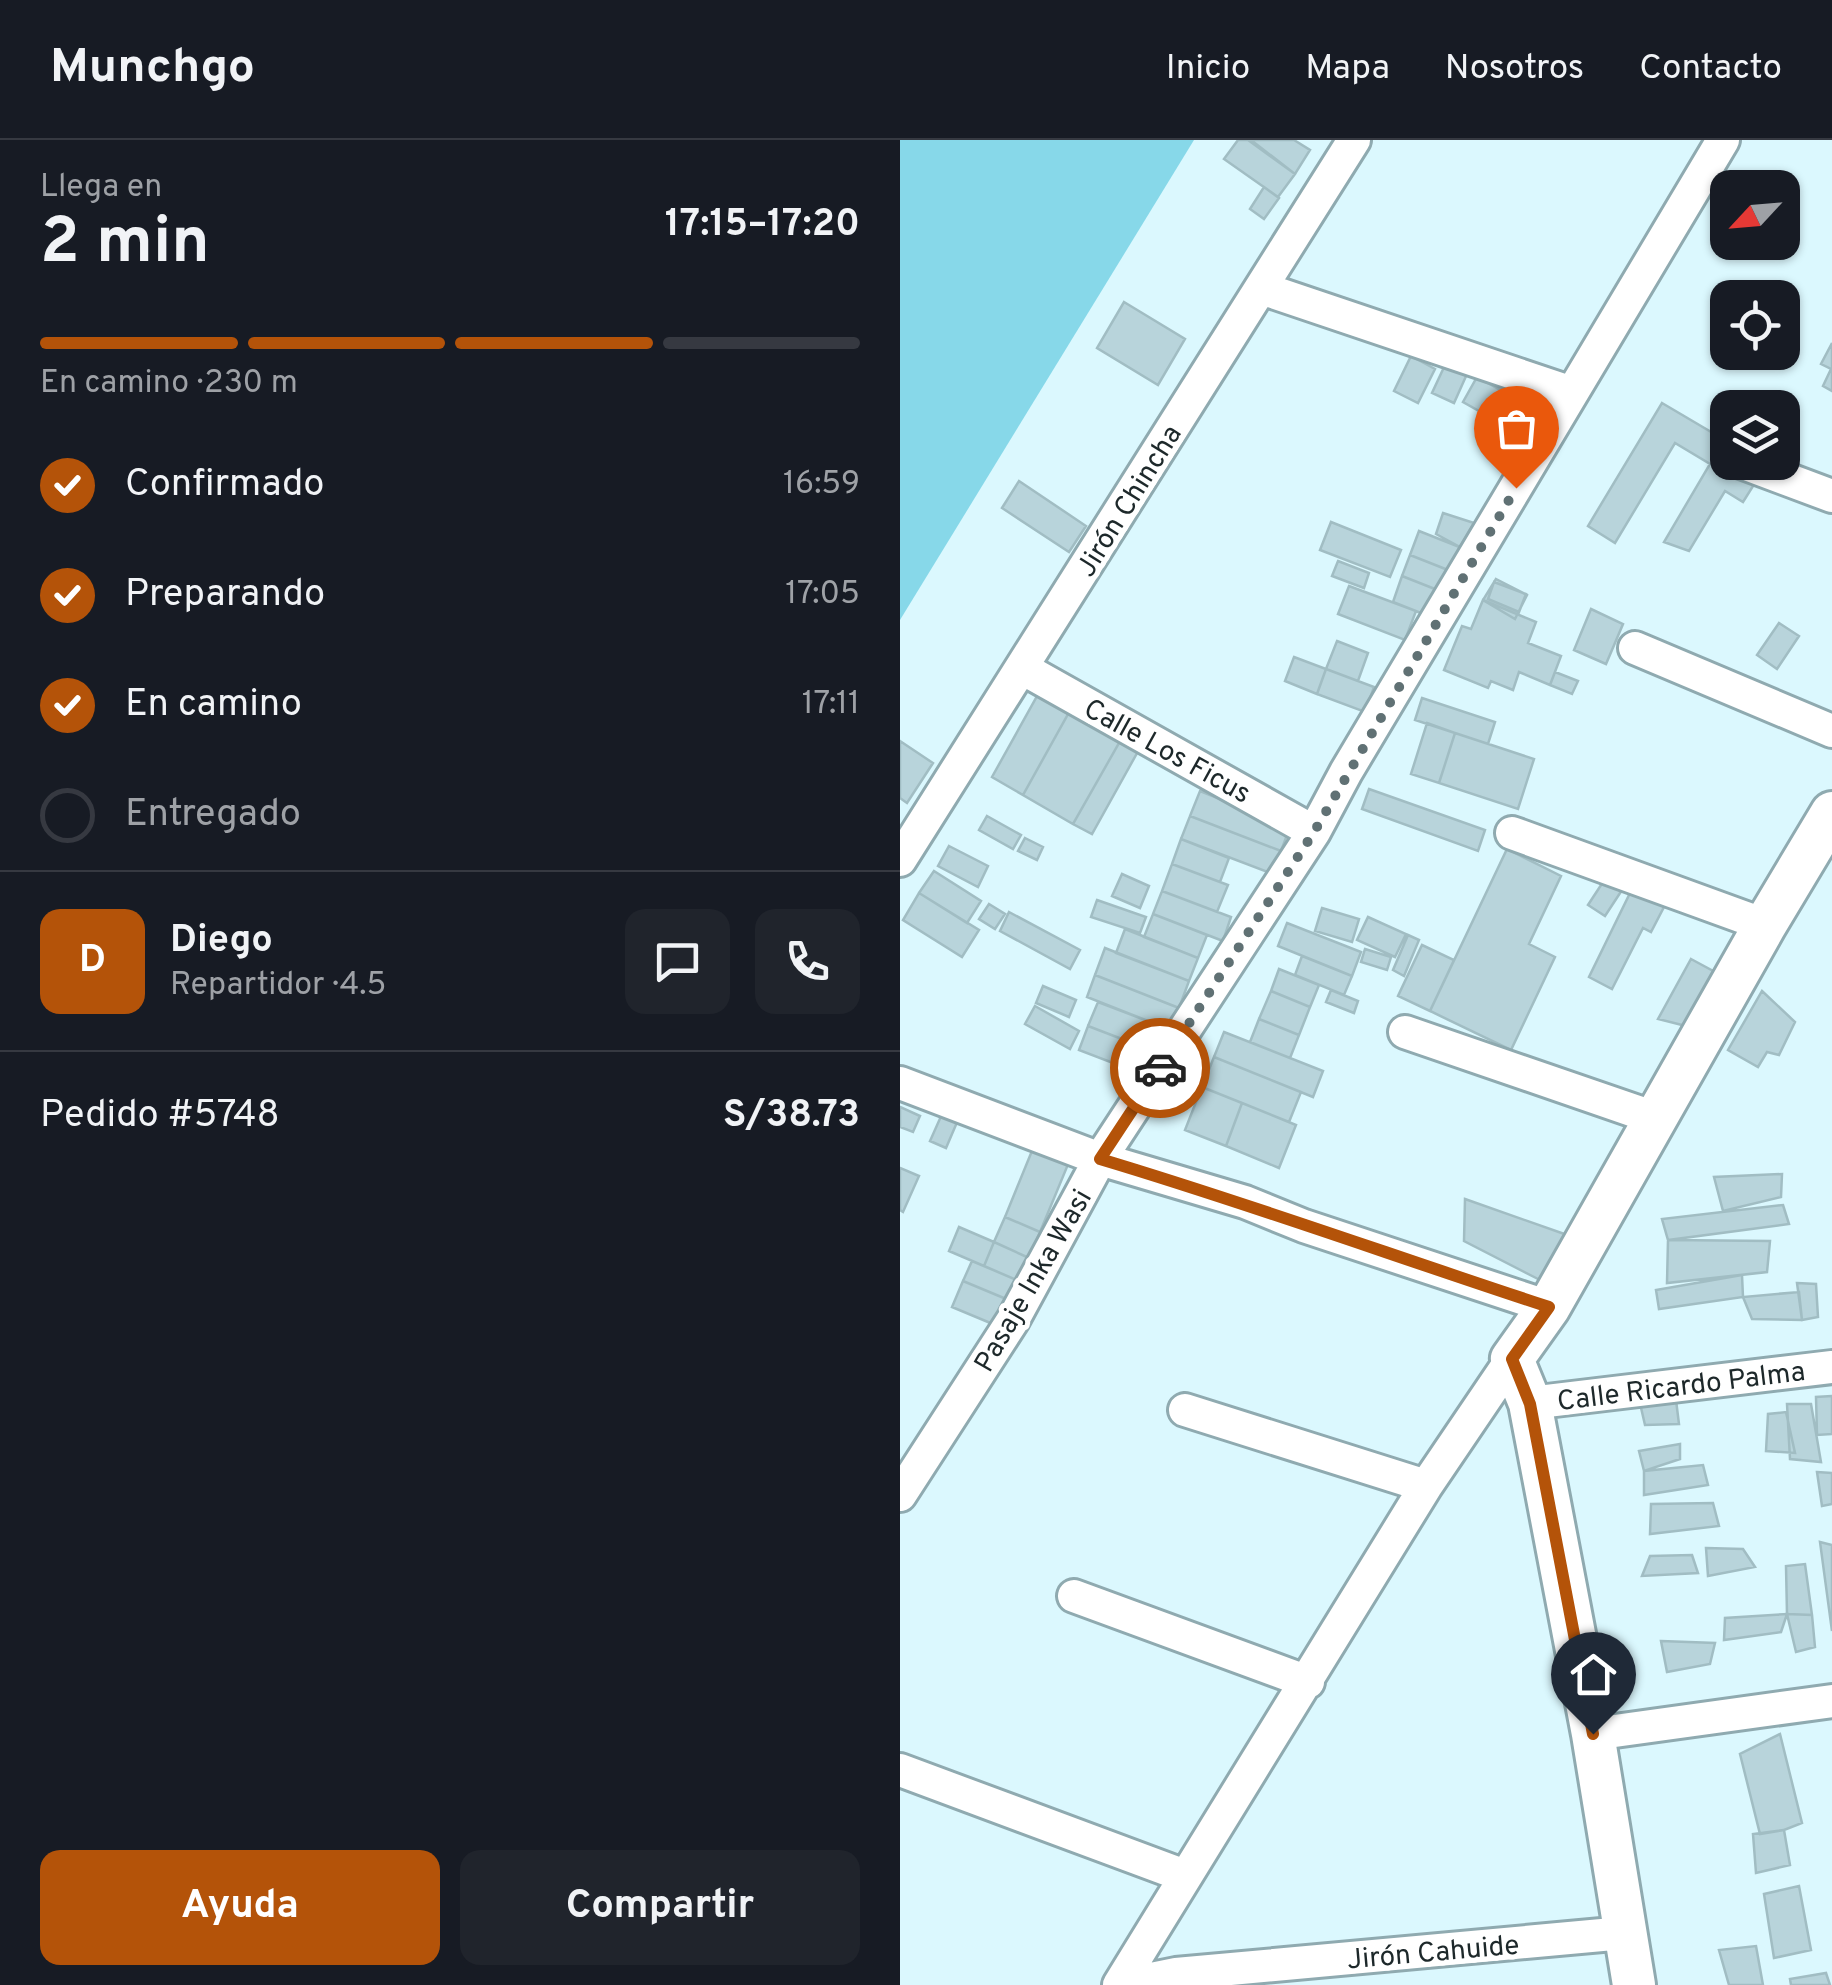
<!DOCTYPE html>
<html lang="es">
<head>
<meta charset="utf-8">
<style>
	body { margin:0; font-family:Overpass,sans-serif; background:#20242c; color:#f1f3f6; height:100vh; display:flex; flex-direction:column; font-size:38px; white-space:nowrap }
	* { box-sizing:border-box; margin:0 }
	p { font-size:32px; color:#9ea1a6 }
	.icon { flex:none; width:55px; height:55px; fill:none; stroke:currentColor; stroke-width:2; stroke-linecap:round; stroke-linejoin:round }
	.map { position:relative; flex:1; overflow:hidden }
	.sheet { display:flex; flex-direction:column; background:#171b24; width:900px }
	.sheet>* { flex:none }
	.needle { width:65px; rotate:244deg }
	.tools { position:absolute; left:810px; top:30px; display:grid; gap:20px }
	.tools a { display:grid; place-items:center; width:90px; height:90px; border-radius:20px; background:#171b24; box-shadow:0 2px 8px #0004; font-size:50px }
	.pin { position:absolute; display:grid; place-items:center; width:85px; height:85px; color:#fff; margin:-102px -42px; border-radius:50% 50% 50% 0; rotate:-45deg; box-shadow:0 0 10px #0007 }
	.pin .icon { rotate:45deg }
	.courier { position:absolute; display:grid; place-items:center; width:100px; height:100px; margin:-50px; border:8px solid #b45309; border-radius:50%; background:#fff; color:#222; box-shadow:0 2px 12px #0007 }
	.head em { font-style:normal; font-weight:700 }
	.head div { display:flex; flex-direction:column-reverse }
	.head { display:flex; align-items:center; justify-content:space-between; height:170px; padding:0 40px }
	h1 { font-size:65px; font-weight:700; line-height:75px }
	.bar { display:grid; grid-template-columns:repeat(4,1fr); gap:15px 10px; align-content:center; height:120px; padding:0 40px }
	.bar i { height:12px; border-radius:8px; background:#363941 }
	.bar .on { background:#b45309 }
	.bar p { grid-column:span 4 }
	.line { display:flex; align-items:center; gap:25px; padding:0 40px; border-top:2px solid #363941 }
	.line div { flex:1 }
	.round { display:grid; place-items:center; flex:none; width:105px; height:105px; border-radius:20px; background:#20242c }
	ol { padding:0 40px; list-style:none }
	li { display:flex; align-items:center; gap:30px; height:110px }
	li p { margin-inline-start:auto }
	li .icon { padding:10px; border-radius:50%; background:#b45309; color:#fff; stroke-width:4 }
	li:last-child { color:#9ea1a6 }
	li i { width:55px; height:55px; border:5px solid #363941; border-radius:50% }
	.action { display:flex; gap:20px; margin-top:auto; padding:20px 40px }
	.action a { flex:1; height:115px; border-radius:20px; background:#b45309; color:#fff; font-size:40px; font-weight:700; line-height:115px; text-align:center }
	.action a+a { background:#20242c; color:#f1f3f6 }
	header { display:flex; align-items:center; gap:60px; box-sizing:border-box; height:140px; padding:0 50px; background:#171b24; border-bottom:2px solid #363941 }
	header strong { font-size:48px }
	nav { display:flex; gap:55px; margin-inline-start:auto; font-size:35px }
	main { display:flex; flex:1; min-height:0 }
	.map>svg:first-child { display:block }
	.green { fill:#87d8e9 }
	.building { fill:#b8d4db; stroke:#a1bdc3; stroke-width:2.5 }
	.lines { fill:none; stroke-linecap:round; stroke-linejoin:round }
	.minor-casing { stroke:#8faab0; stroke-width:38 }
	.tertiary-casing { stroke:#8faab0; stroke-width:48 }
	.minor { stroke:#fff; stroke-width:32 }
	.tertiary { stroke:#fff; stroke-width:42 }
	.done { stroke:#607174; stroke-width:10; stroke-dasharray:0 18 }
	.route { stroke:#b45309; stroke-width:12 }
	.labels { text-anchor:middle; stroke-width:10; stroke-linejoin:round; paint-order:stroke }
	.street-label { font-size:28px; fill:#1d282a; stroke:#fff }
</style>
</head>
<body>
<header>
<strong>Munchgo</strong>
<nav><a>Inicio</a><a>Mapa</a><a>Nosotros</a><a>Contacto</a></nav>
</header>
<main>
<section class="sheet">
<div class="head"><div><h1>2 min</h1><p>Llega en</p></div><em>17:15–17:20</em></div>
<div class="bar"><i class="on"></i><i class="on"></i><i class="on"></i><i></i><p>En camino · 230 m</p></div>
<ol>
<li><svg class="icon" aria-label="check" viewBox="0 0 24 24"><path d="M5 12l5 5 9-10"/></svg>Confirmado<p>16:59</p></li>
<li><svg class="icon" aria-label="check" viewBox="0 0 24 24"><path d="M5 12l5 5 9-10"/></svg>Preparando<p>17:05</p></li>
<li><svg class="icon" aria-label="check" viewBox="0 0 24 24"><path d="M5 12l5 5 9-10"/></svg>En camino<p>17:11</p></li>
<li><i></i>Entregado</li>
</ol>
<div class="line" style="height:180px"><b class="round" style="background:#b45309;color:#fff">D</b><div><b>Diego</b><p>Repartidor · 4.5</p></div><a class="round"><svg class="icon" aria-label="chat" viewBox="0 0 24 24"><path d="M4 5h16v11H9l-5 4z"/></svg></a><a class="round"><svg class="icon" aria-label="phone" viewBox="0 0 24 24"><path d="M5 4h4l2 5-3 2q2 4 5 5l2-3 5 2v4C11 20 4 13 5 4z"/></svg></a></div>
<div class="line" style="height:130px"><div>Pedido #5748</div><b>S/38.73</b></div>
<div class="action"><a>Ayuda</a><a>Compartir</a></div>
</section>
<div class="map">
<svg width="932" height="1845" viewBox="0 0 932 1845">
	<rect width="100%" height="100%" fill="#dbf8fe"/>
	<!-- green -->
	<path class="green" d="M 0,0 L 294,0 L 0,480 Z"/>
	<!-- building -->
	<path class="building" d="M 338,0 L 348,0 L 395,34 L 378,57 L 324,19 Z
		M 351,0 L 394,0 L 410,10 L 395,34 Z
		M 364,47 L 379,58 L 364,79 L 350,69 Z
		M 224,162 L 285,199 L 258,245 L 197,208 Z
		M 932,203 L 932,251 L 923,246 L 931,229 L 921,224 Z
		M 511,216 L 535,229 L 518,263 L 494,251 Z
		M 545,225 L 567,234 L 554,263 L 532,253 Z
		M 577,237 L 602,251 L 588,276 L 563,262 Z
		M 762,263 L 828,302 L 818,320 L 855,343 L 843,362 L 825,351 L 789,411 L 764,402 L 810,324 L 775,303 L 715,403 L 688,386 Z
		M 606,265 L 629,277 L 611,302 L 592,289 Z
		M 119,341 L 186,386 L 169,412 L 102,368 Z
		M 543,373 L 574,383 L 560,407 L 536,394 Z
		M 431,382 L 501,410 L 490,437 L 420,410 Z
		M 519,391 L 562,408 L 553,432 L 510,415 Z
		M 510,415 L 553,432 L 545,453 L 502,436 Z
		M 438,421 L 469,433 L 464,448 L 432,436 Z
		M 502,436 L 545,453 L 536,479 L 493,462 Z
		M 596,439 L 627,455 L 615,479 L 583,460 Z
		M 594,442 L 626,454 L 619,472 L 588,459 Z
		M 449,446 L 516,471 L 505,500 L 438,474 Z
		M 583,460 L 636,482 L 628,503 L 661,516 L 650,545 L 619,532 L 613,550 L 591,541 L 588,548 L 544,530 L 562,486 L 571,489 Z
		M 691,469 L 723,484 L 706,524 L 674,510 Z
		M 879,483 L 899,496 L 877,529 L 857,515 Z
		M 437,501 L 468,513 L 458,541 L 426,529 Z
		M 394,517 L 426,529 L 417,554 L 385,541 Z
		M 426,529 L 474,547 L 465,572 L 417,554 Z
		M 655,532 L 678,541 L 672,554 L 650,545 Z
		M 141,549 L 172,567 L 123,655 L 92,637 Z
		M 522,558 L 595,582 L 588,604 L 515,580 Z
		M 172,567 L 223,596 L 173,684 L 123,655 Z
		M 527,583 L 555,593 L 539,643 L 511,634 Z
		M 555,593 L 634,619 L 618,669 L 539,643 Z
		M 223,596 L 241,606 L 192,694 L 173,684 Z
		M 0,601 L 33,623 L 7,663 L 0,658 Z
		M 469,649 L 585,690 L 578,711 L 462,669 Z
		M 300,651 L 390,687 L 381,711 L 290,676 Z
		M 87,676 L 121,695 L 113,709 L 79,690 Z
		M 290,676 L 381,711 L 373,734 L 281,699 Z
		M 125,698 L 143,707 L 137,720 L 118,711 Z
		M 281,699 L 329,718 L 320,742 L 272,724 Z
		M 49,706 L 88,726 L 78,747 L 38,726 Z
		M 607,709 L 661,736 L 629,804 L 655,817 L 611,910 L 530,871 Z
		M 272,724 L 328,745 L 317,772 L 262,751 Z
		M 34,731 L 81,761 L 67,783 L 19,753 Z
		M 222,734 L 249,746 L 240,768 L 212,756 Z
		M 705,739 L 722,750 L 705,776 L 688,765 Z
		M 732,749 L 765,765 L 751,792 L 743,788 L 712,849 L 689,837 Z
		M 262,751 L 331,777 L 323,801 L 253,774 Z
		M 19,753 L 79,790 L 62,817 L 3,780 Z
		M 197,760 L 246,777 L 240,793 L 191,777 Z
		M 89,764 L 105,774 L 95,789 L 79,779 Z
		M 422,768 L 459,779 L 452,802 L 415,791 Z
		M 109,772 L 180,810 L 170,829 L 100,791 Z
		M 253,774 L 307,795 L 298,818 L 244,797 Z
		M 468,777 L 506,794 L 495,817 L 457,800 Z
		M 387,783 L 461,812 L 452,836 L 378,806 Z
		M 225,789 L 298,818 L 289,841 L 216,813 Z
		M 508,795 L 519,800 L 504,836 L 493,830 Z
		M 522,805 L 554,820 L 530,871 L 498,856 Z
		M 205,808 L 289,841 L 279,868 L 195,835 Z
		M 465,809 L 491,817 L 487,830 L 461,822 Z
		M 402,816 L 452,836 L 444,855 L 395,835 Z
		M 791,819 L 815,832 L 786,886 L 758,879 Z
		M 379,829 L 419,845 L 410,867 L 371,851 Z
		M 195,835 L 279,868 L 271,890 L 187,857 Z
		M 143,846 L 176,860 L 169,877 L 136,863 Z
		M 431,850 L 458,861 L 454,873 L 426,862 Z
		M 371,851 L 410,867 L 399,895 L 359,879 Z
		M 862,851 L 895,882 L 879,915 L 867,912 L 858,927 L 828,910 Z
		M 198,862 L 271,890 L 261,914 L 188,886 Z
		M 135,866 L 179,891 L 170,909 L 125,884 Z
		M 359,879 L 399,895 L 390,918 L 350,902 Z
		M 188,886 L 261,914 L 252,938 L 179,910 Z
		M 324,892 L 423,931 L 413,957 L 314,917 Z
		M 314,917 L 401,952 L 389,982 L 302,947 Z
		M 302,947 L 342,963 L 326,1006 L 285,990 Z
		M 342,963 L 396,985 L 379,1028 L 326,1006 Z
		M 0,967 L 20,976 L 13,992 L 0,987 Z
		M 42,974 L 58,980 L 46,1008 L 30,1001 Z
		M 134,1006 L 169,1022 L 140,1092 L 105,1077 Z
		M 0,1028 L 19,1036 L 3,1072 L 0,1070 Z
		M 882,1034 L 881,1057 L 823,1071 L 814,1037 Z
		M 565,1059 L 670,1096 L 640,1140 L 564,1101 Z
		M 883,1065 L 889,1084 L 768,1100 L 762,1079 Z
		M 105,1077 L 140,1092 L 129,1118 L 94,1102 Z
		M 59,1087 L 94,1102 L 84,1126 L 49,1111 Z
		M 768,1100 L 870,1101 L 867,1132 L 767,1143 Z
		M 94,1102 L 129,1118 L 119,1141 L 84,1126 Z
		M 72,1121 L 119,1141 L 111,1161 L 63,1141 Z
		M 842,1135 L 843,1157 L 759,1169 L 756,1150 Z
		M 63,1141 L 111,1161 L 100,1187 L 52,1167 Z
		M 897,1143 L 916,1144 L 918,1177 L 902,1180 Z
		M 899,1152 L 902,1180 L 852,1179 L 843,1157 Z
		M 932,1256 L 932,1294 L 917,1295 L 916,1257 Z
		M 739,1259 L 776,1260 L 779,1284 L 745,1285 Z
		M 887,1264 L 911,1264 L 921,1322 L 890,1319 Z
		M 886,1272 L 895,1313 L 866,1311 L 868,1274 Z
		M 780,1304 L 780,1319 L 744,1331 L 739,1311 Z
		M 803,1325 L 808,1345 L 744,1355 L 744,1331 Z
		M 917,1332 L 932,1333 L 932,1364 L 922,1366 Z
		M 813,1363 L 819,1386 L 750,1394 L 751,1364 Z
		M 920,1402 L 932,1405 L 932,1491 Z
		M 806,1408 L 843,1409 L 855,1427 L 808,1436 Z
		M 792,1415 L 798,1433 L 742,1436 L 750,1416 Z
		M 905,1424 L 912,1475 L 887,1474 L 886,1426 Z
		M 887,1474 L 912,1475 L 915,1507 L 896,1512 Z
		M 887,1474 L 881,1492 L 824,1500 L 825,1478 Z
		M 761,1501 L 815,1503 L 810,1524 L 767,1532 Z
		M 880,1594 L 902,1683 L 884,1690 L 860,1694 L 840,1614 Z
		M 884,1690 L 890,1725 L 856,1733 L 853,1694 Z
		M 899,1746 L 911,1810 L 874,1818 L 864,1754 Z
		M 856,1806 L 863,1845 L 829,1845 L 819,1810 Z
		M 926,1833 L 930,1845 L 891,1845 L 890,1839 Z"/>
	<g class="lines">
		<defs>
			<path id="minor" d="M 361,148 L 672,253
				M 841,322 L 932,356
				M 735,508 L 932,591
				M 122,528 L 414,692
				M 612,693 L 865,785
				M 0,720 L 454,0
				M 505,892 L 755,978
				M 0,943 L 200,1019 L 345,1062 L 404,1086 L 649,1167
				M 630,1263 L 932,1227
				M 285,1270 L 526,1346
				M 0,1355 L 113,1180 L 200,1019 L 414,692 L 446,632 L 823,0
				M 174,1456 L 408,1542
				M 693,1594 L 932,1561
				M 0,1630 L 285,1736
				M 219,1845 L 526,1346 L 612,1219
				M 222,1845 L 276,1834 L 724,1793"/>
			<path id="tertiary" d="M 734,1845 L 693,1594 L 630,1263 L 612,1219 L 649,1167 L 865,785 L 932,673"/>
		</defs>
		<!-- minor casing -->
		<use href="#minor" class="minor-casing"/>
		<!-- tertiary casing -->
		<use href="#tertiary" class="tertiary-casing"/>
		<!-- minor -->
		<use href="#minor" class="minor"/>
		<!-- tertiary -->
		<use href="#tertiary" class="tertiary"/>
	</g>
	<g class="lines">
		<!-- done -->
		<path class="done" d="M 260,928 L 414,692 L 616,348"/>
		<!-- route -->
		<path class="route" d="M 260,928 L 200,1019 C 351,1064 499,1118 649,1167 L 612,1219 L 630,1264 L 693,1594"/>
	</g>
	<g class="labels">
		<!-- street labels -->
		<g class="street-label">
			<text transform="translate(228 360) rotate(-58)" y="10">Jirón Chincha</text>
			<text transform="translate(268 610) rotate(29)" y="10">Calle Los Ficus</text>
			<text transform="translate(132 1140) rotate(-60)" y="10">Pasaje Inka Wasi</text>
			<text transform="translate(781 1245) rotate(-7)" y="10">Calle Ricardo Palma</text>
			<text transform="translate(533 1811) rotate(-5)" y="10">Jirón Cahuide</text>
		</g>
	</g>
</svg>
<div class="tools">
<a><svg class="needle" viewBox="-14 -14 28 28"><path d="M0-13l5 13h-10z" fill="#e53935"/><path d="M0 13l5-13h-10z" fill="#9ea1a6"/></svg></a>
<a><svg class="icon" aria-label="locate" viewBox="0 0 24 24"><circle cx="12" cy="12" r="6"/><path d="M12 2v4M12 18v4M2 12h4M18 12h4"/></svg></a>
<a><svg class="icon" aria-label="layers" viewBox="0 0 24 24"><path d="M12 4l9 5-9 5-9-5zM3 14l9 5 9-5"/></svg></a>
</div>
<div class="pin" style="left:616px;top:348px;background:#ea580c"><svg class="icon" aria-label="bag" viewBox="0 0 24 24"><path d="M5 8h14l-1 12H6zM9 8a3 3 0 0 1 6 0"/></svg></div>
<div class="pin" style="left:693px;top:1594px;background:#1f2937"><svg class="icon" aria-label="home" viewBox="0 0 24 24"><path d="M3 11l9-7 9 7M6 9v11h12V9"/></svg></div>
<div class="courier" style="left:260px;top:928px"><svg class="icon" aria-label="car" viewBox="0 0 24 24"><path d="M5 17H2v-5l4-1 3-4h7l3 4 3 1v5h-3M9 17h6M6 11h13"/><circle cx="7" cy="17" r="2"/><circle cx="17" cy="17" r="2"/></svg></div>
</div>
</main>
</body>
</html>
